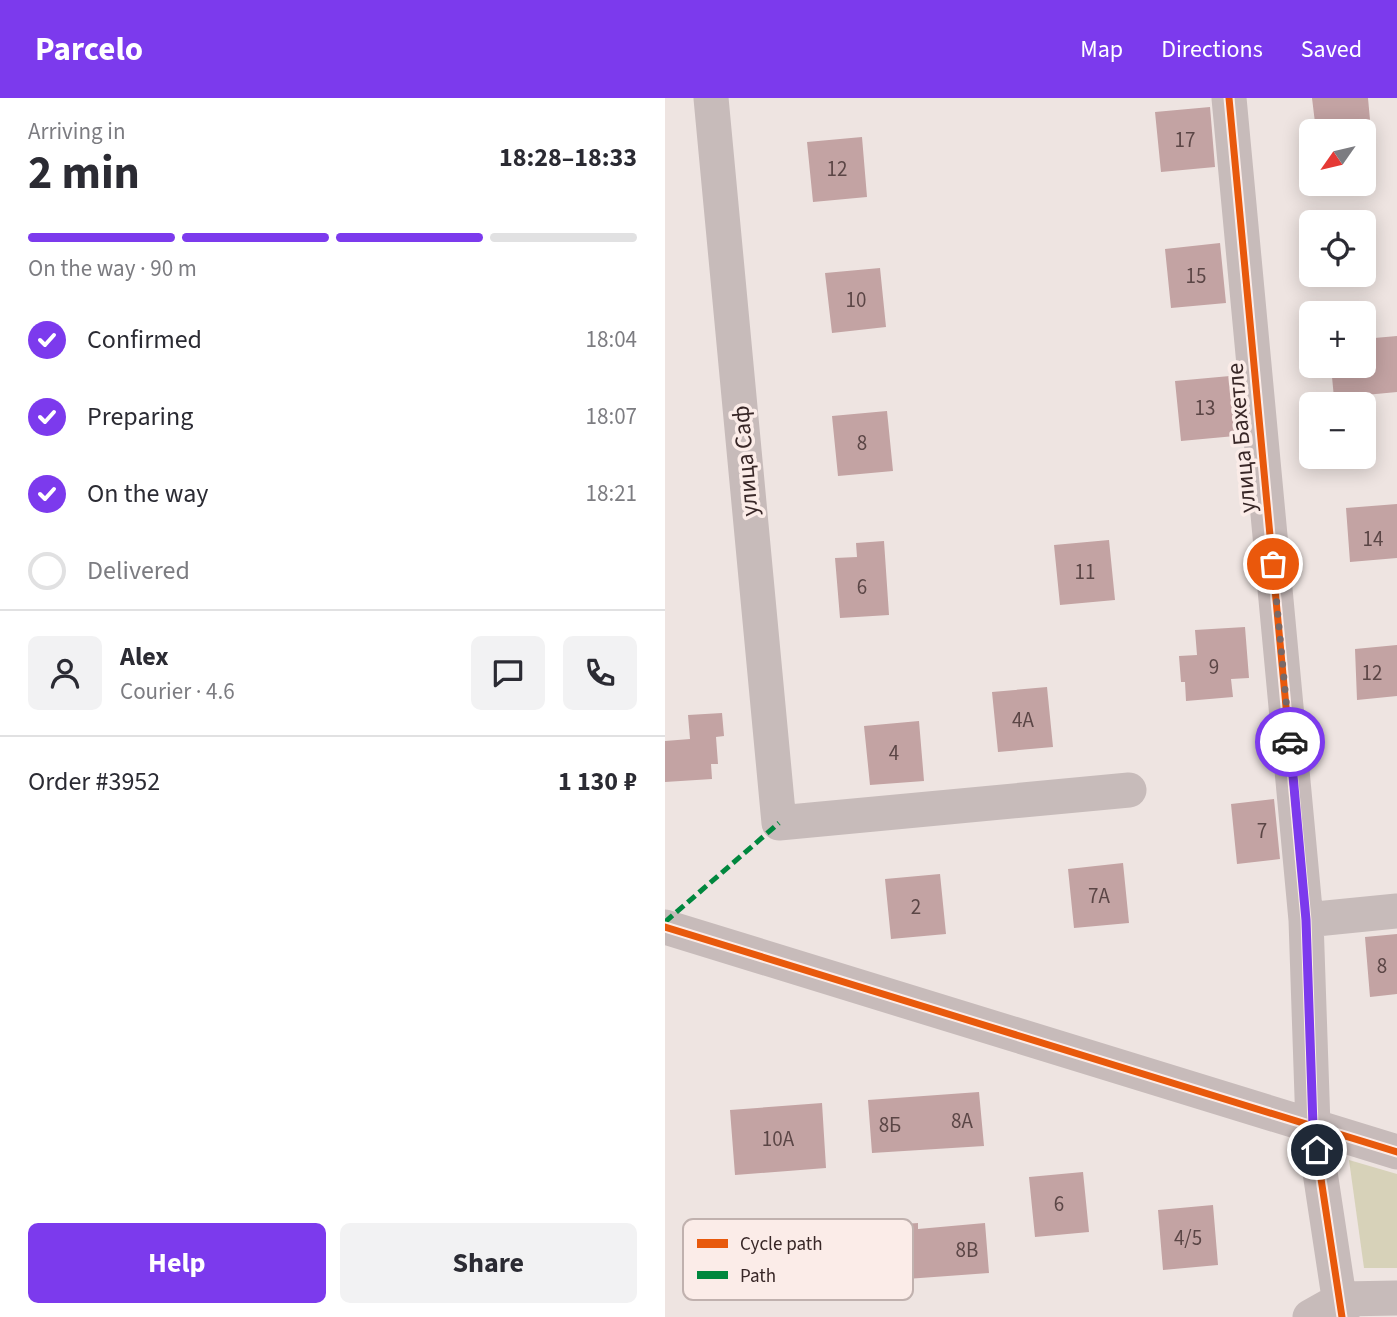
<!DOCTYPE html>
<html lang="en">
<head>
<meta charset="utf-8">
<style>
	body { margin:0; font-family:"Source Sans 3",sans-serif; background:#f2f2f3; color:#2b2b33; height:100vh; display:flex; flex-direction:column; font-size:26px; white-space:nowrap }
	* { box-sizing:border-box; margin:0 }
	p { font-size:23px; color:#7c7c81 }
	.icon { flex:none; width:38px; height:38px; fill:none; stroke:currentColor; stroke-width:2; stroke-linecap:round; stroke-linejoin:round }
	.map { position:relative; flex:1; overflow:hidden }
	.sheet { display:flex; flex-direction:column; background:#fff; width:665px }
	.sheet>* { flex:none }
	.needle { width:46px; rotate:236deg }
	.controls { position:absolute; left:634px; top:21px; display:grid; gap:14px }
	.controls a { display:grid; place-items:center; width:77px; height:77px; border-radius:10px; background:#fff; box-shadow:0 4px 18px #0003; font-size:35px }
	.pin { position:absolute; display:grid; place-items:center; width:60px; height:60px; color:#fff; margin:-30px; border:4px solid #fff; border-radius:50%; box-shadow:0 2px 7px #0007 }
	.courier { position:absolute; display:grid; place-items:center; width:70px; height:70px; margin:-35px; border:5px solid #7c3aed; border-radius:50%; background:#fff; color:#222; box-shadow:0 2px 9px #0007 }
	.headline em { font-style:normal; font-weight:700 }
	.headline div { display:flex; flex-direction:column-reverse }
	.headline { display:flex; align-items:center; justify-content:space-between; height:119px; padding:0 28px }
	h1 { font-size:46px; font-weight:700; line-height:52px }
	.bar { display:grid; grid-template-columns:repeat(4,1fr); gap:10px 7px; align-content:center; height:84px; padding:0 28px }
	.bar i { height:9px; border-radius:5px; background:#e1e1e2 }
	.bar .active { background:#7c3aed }
	.bar p { grid-column:span 4 }
	.line { display:flex; align-items:center; gap:18px; padding:0 28px; border-top:2px solid #e1e1e2 }
	.line div { flex:1 }
	.round { display:grid; place-items:center; flex:none; width:74px; height:74px; border-radius:10px; background:#f2f2f3 }
	ol { padding:0 28px; list-style:none }
	li { display:flex; align-items:center; gap:21px; height:77px }
	li p { margin-inline-start:auto }
	li .icon { padding:7px; border-radius:50%; background:#7c3aed; color:#fff; stroke-width:4 }
	li:last-child { color:#7c7c81 }
	li i { width:38px; height:38px; border:4px solid #e1e1e2; border-radius:50% }
	.cta { display:flex; gap:14px; margin-top:auto; padding:14px 28px }
	.cta a { flex:1; height:80px; border-radius:10px; background:#7c3aed; color:#fff; font-size:28px; font-weight:700; line-height:80px; text-align:center }
	.cta a+a { background:#f2f2f3; color:#2b2b33 }
	header { display:flex; align-items:center; gap:42px; box-sizing:border-box; height:98px; padding:0 35px; background:#7c3aed; color:#fff }
	header strong { font-size:33px }
	nav { display:flex; gap:38px; margin-inline-start:auto; font-size:24px }
	main { display:flex; flex:1; min-height:0 }
	.map>svg:first-child { display:block }
	.green { fill:#d7d2b9 }
	.building { fill:#c3a3a3 }
	.lines { fill:none; stroke-linecap:round; stroke-linejoin:round }
	.minor { stroke:#c7bbba; stroke-width:35 }
	.quiet { stroke:#00873e; stroke-width:5; stroke-dasharray:10 5; stroke-linecap:butt }
	.cycleway-casing { stroke:#fbece8; stroke-width:11 }
	.cycleway { stroke:#e8590c; stroke-width:7 }
	.done { stroke:#786968; stroke-width:7; stroke-dasharray:0 12.6 }
	.route { stroke:#7c3aed; stroke-width:9 }
	.labels { text-anchor:middle; stroke-width:7; stroke-linejoin:round; paint-order:stroke }
	.number-label { font-size:21px; fill:#5b4646 }
	.street-label { font-size:24px; fill:#382727; stroke:#fbece8 }
	.key { fill:#fbece8; stroke:#c0b1ae; stroke-width:2 }
	.key-label { font-size:19px; fill:#382727 }
</style>
</head>
<body>
<header>
<strong>Parcelo</strong>
<nav><a>Map</a><a>Directions</a><a>Saved</a></nav>
</header>
<main>
<section class="sheet">
<div class="headline"><div><h1>2 min</h1><p>Arriving in</p></div><em>18:28–18:33</em></div>
<div class="bar"><i class="active"></i><i class="active"></i><i class="active"></i><i></i><p>On the way · 90 m</p></div>
<ol>
<li><svg class="icon" aria-label="check" viewBox="0 0 24 24"><path d="M5 12l5 5 9-10"/></svg>Confirmed<p>18:04</p></li>
<li><svg class="icon" aria-label="check" viewBox="0 0 24 24"><path d="M5 12l5 5 9-10"/></svg>Preparing<p>18:07</p></li>
<li><svg class="icon" aria-label="check" viewBox="0 0 24 24"><path d="M5 12l5 5 9-10"/></svg>On the way<p>18:21</p></li>
<li><i></i>Delivered</li>
</ol>
<div class="line" style="height:126px"><a class="round"><svg class="icon" aria-label="person" viewBox="0 0 24 24"><circle cx="12" cy="8" r="4"/><path d="M4 21q1-7 8-7t8 7"/></svg></a><div><b>Alex</b><p>Courier · 4.6</p></div><a class="round"><svg class="icon" aria-label="chat" viewBox="0 0 24 24"><path d="M4 5h16v11H9l-5 4z"/></svg></a><a class="round"><svg class="icon" aria-label="phone" viewBox="0 0 24 24"><path d="M5 4h4l2 5-3 2q2 4 5 5l2-3 5 2v4C11 20 4 13 5 4z"/></svg></a></div>
<div class="line" style="height:91px"><div>Order #3952</div><b>1 130 ₽</b></div>
<div class="cta"><a>Help</a><a>Share</a></div>
</section>
<div class="map">
<svg width="732" height="1219" viewBox="0 0 732 1219">
	<rect width="100%" height="100%" fill="#eee4e1"/>
	<!-- green -->
	<path class="green" d="M 684,1062 L 732,1076 L 732,1170 L 699,1170 Z"/>
	<!-- building -->
	<path class="building" d="M 647,0 L 703,0 L 706,33 L 651,33 Z
		M 545,9 L 550,69 L 496,74 L 490,14 Z
		M 197,39 L 202,99 L 148,104 L 142,44 Z
		M 555,145 L 561,205 L 506,210 L 500,151 Z
		M 215,170 L 221,229 L 167,235 L 160,175 Z
		M 732,238 L 732,294 L 669,300 L 666,268 L 698,268 L 698,241 Z
		M 565,278 L 570,338 L 516,343 L 510,283 Z
		M 222,313 L 228,373 L 173,378 L 167,318 Z
		M 732,406 L 732,460 L 685,464 L 681,410 Z
		M 444,442 L 450,502 L 395,507 L 389,447 Z
		M 219,443 L 224,517 L 175,520 L 170,460 L 192,459 L 191,445 Z
		M 580,529 L 584,580 L 566,581 L 568,599 L 521,603 L 520,584 L 516,584 L 514,558 L 532,557 L 530,532 Z
		M 732,547 L 732,598 L 692,602 L 690,551 Z
		M 382,589 L 388,649 L 333,654 L 327,594 Z
		M 57,615 L 59,638 L 51,639 L 53,666 L 46,666 L 47,681 L 0,684 L 0,643 L 25,641 L 23,617 Z
		M 254,623 L 259,683 L 205,687 L 199,628 Z
		M 609,701 L 615,761 L 572,766 L 566,706 Z
		M 458,765 L 464,825 L 409,830 L 403,771 Z
		M 275,776 L 281,836 L 226,841 L 220,781 Z
		M 732,836 L 732,896 L 705,899 L 700,839 Z
		M 314,994 L 319,1048 L 207,1055 L 203,1002 Z
		M 157,1005 L 161,1070 L 70,1077 L 65,1012 Z
		M 418,1074 L 424,1134 L 370,1139 L 364,1079 Z
		M 548,1107 L 553,1167 L 498,1172 L 493,1112 Z
		M 253,1125 L 253,1131 L 320,1125 L 324,1175 L 75,1193 L 71,1139 L 209,1131 L 209,1128 Z"/>
	<g class="lines">
		<!-- minor -->
		<path class="minor" d="M 46,0 L 114,725 L 464,692
			M 564,0 L 641,822 L 648,1028 L 677,1219
			M 641,822 L 732,813
			M 0,829 L 732,1054
			M 645,1219 L 677,1201 L 732,1200"/>
		<!-- quiet -->
		<path class="quiet" d="M 0,824 L 114,725"/>
		<defs>
			<path id="cycleway" d="M 564,0 L 641,822 L 648,1028 L 677,1219
				M 0,829 L 732,1054"/>
		</defs>
		<!-- cycleway casing -->
		<use href="#cycleway" class="cycleway-casing"/>
		<!-- cycleway -->
		<use href="#cycleway" class="cycleway"/>
	</g>
	<g class="lines">
		<!-- done -->
		<path class="done" d="M 608,466 L 625,644"/>
		<!-- route -->
		<path class="route" d="M 625,644 L 641,822 L 648,1028 L 652,1052"/>
	</g>
	<g class="labels">
		<!-- number labels -->
		<g class="number-label">
			<text x="520" y="49">17</text>
			<text x="172" y="78">12</text>
			<text x="531" y="185">15</text>
			<text x="191" y="209">10</text>
			<text x="540" y="317">13</text>
			<text x="197" y="352">8</text>
			<text x="708" y="448">14</text>
			<text x="420" y="481">11</text>
			<text x="197" y="496">6</text>
			<text x="549" y="576">9</text>
			<text x="707" y="582">12</text>
			<text x="358" y="629">4А</text>
			<text x="229" y="662">4</text>
			<text x="597" y="740">7</text>
			<text x="434" y="805">7А</text>
			<text x="251" y="816">2</text>
			<text x="717" y="875">8</text>
			<text x="297" y="1030">8А</text>
			<text x="225" y="1034">8Б</text>
			<text x="113" y="1048">10А</text>
			<text x="394" y="1113">6</text>
			<text x="523" y="1147">4/5</text>
			<text x="302" y="1159">8В</text>
		</g>
		<!-- street labels -->
		<g class="street-label">
			<text transform="translate(576 340) rotate(-95)" y="8">улица Бахетле</text>
			<text transform="translate(80 363) rotate(-95)" y="8">улица Саф</text>
		</g>
	</g>
	<!-- legend -->
	<rect x="18" y="1121" width="230" height="81" rx="10" class="key"/>
	<rect x="32" y="1141" width="31" height="9" fill="#e8590c"/>
	<rect x="32" y="1173" width="31" height="8" fill="#00873e"/>
	<g class="key-label">
		<text x="75" y="1152">Cycle path</text>
		<text x="75" y="1184">Path</text>
	</g>
</svg>
<div class="controls">
<a><svg class="needle" viewBox="-14 -14 28 28"><path d="M0-13l5 13h-10z" fill="#e53935"/><path d="M0 13l5-13h-10z" fill="#7c7c81"/></svg></a>
<a><svg class="icon" aria-label="locate" viewBox="0 0 24 24"><circle cx="12" cy="12" r="6"/><path d="M12 2v4M12 18v4M2 12h4M18 12h4"/></svg></a>
<a>+</a>
<a>−</a>
</div>
<div class="pin" style="left:608px;top:466px;background:#ea580c"><svg class="icon" aria-label="bag" viewBox="0 0 24 24"><path d="M5 8h14l-1 12H6zM9 8a3 3 0 0 1 6 0"/></svg></div>
<div class="pin" style="left:652px;top:1052px;background:#1f2937"><svg class="icon" aria-label="home" viewBox="0 0 24 24"><path d="M3 11l9-7 9 7M6 9v11h12V9"/></svg></div>
<div class="courier" style="left:625px;top:644px"><svg class="icon" aria-label="car" viewBox="0 0 24 24"><path d="M5 17H2v-5l4-1 3-4h7l3 4 3 1v5h-3M9 17h6M6 11h13"/><circle cx="7" cy="17" r="2"/><circle cx="17" cy="17" r="2"/></svg></div>
</div>
</main>
</body>
</html>
